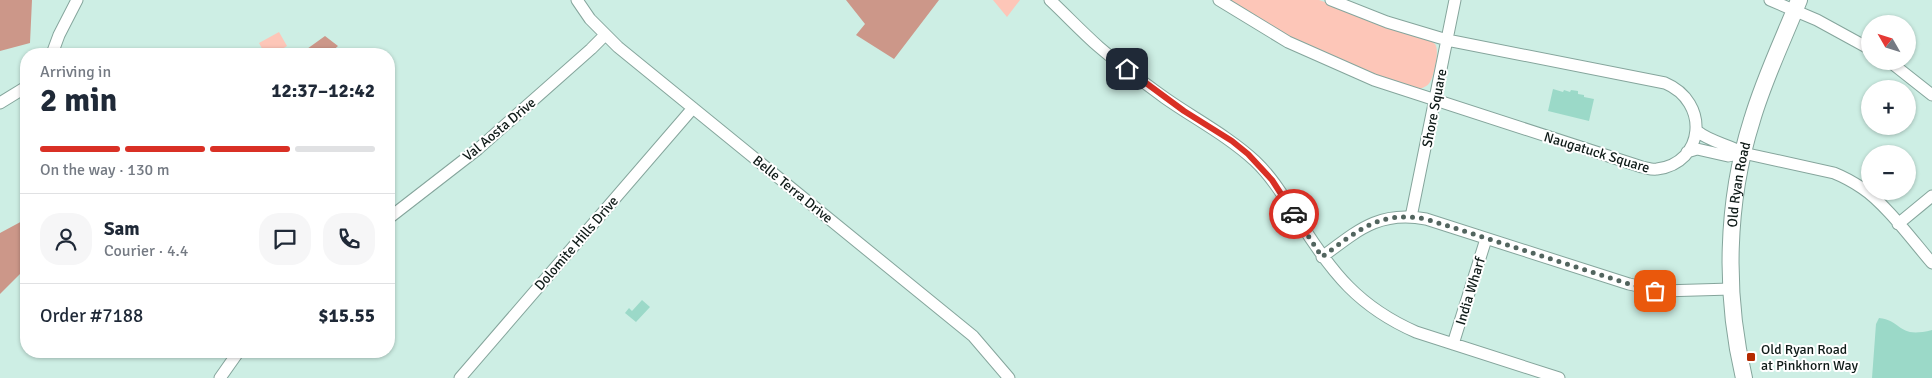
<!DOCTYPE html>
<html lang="en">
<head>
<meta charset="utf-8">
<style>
	body { margin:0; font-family:Signika,sans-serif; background:#f6f6f7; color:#1f2937; height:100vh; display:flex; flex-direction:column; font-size:19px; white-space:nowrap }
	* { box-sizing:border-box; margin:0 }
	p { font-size:16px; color:#747a83 }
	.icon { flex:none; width:28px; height:28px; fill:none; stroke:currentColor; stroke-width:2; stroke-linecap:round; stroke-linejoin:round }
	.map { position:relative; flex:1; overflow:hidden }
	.details { position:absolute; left:20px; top:48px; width:375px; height:310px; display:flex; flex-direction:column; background:#fff; border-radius:20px; box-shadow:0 1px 4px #0004 }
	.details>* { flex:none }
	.needle { width:32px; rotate:309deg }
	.tools { position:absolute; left:1861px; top:15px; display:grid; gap:10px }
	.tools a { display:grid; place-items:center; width:55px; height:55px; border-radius:50%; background:#fff; box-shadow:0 1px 4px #0004; font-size:25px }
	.pin { position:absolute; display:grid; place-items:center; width:42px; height:42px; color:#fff; margin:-21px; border-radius:10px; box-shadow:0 2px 8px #0006 }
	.courier { position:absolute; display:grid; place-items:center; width:50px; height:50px; margin:-25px; border:4px solid #d93025; border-radius:50%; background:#fff; color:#222; box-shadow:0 1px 6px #0007 }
	.headline em { font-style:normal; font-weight:700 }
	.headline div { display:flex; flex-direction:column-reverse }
	.headline { display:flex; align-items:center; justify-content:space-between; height:85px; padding:0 20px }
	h1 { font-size:32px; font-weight:700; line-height:38px }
	.bar { display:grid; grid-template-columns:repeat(4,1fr); gap:8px 5px; align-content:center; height:60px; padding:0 20px }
	.bar i { height:6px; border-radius:4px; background:#e0e1e3 }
	.bar .current { background:#d93025 }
	.bar p { grid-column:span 4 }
	.line { display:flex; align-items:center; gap:12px; padding:0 20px; border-top:1px solid #e0e1e3 }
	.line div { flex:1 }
	.round { display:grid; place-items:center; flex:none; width:52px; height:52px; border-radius:20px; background:#f6f6f7 }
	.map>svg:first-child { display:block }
	.green { fill:#fdc6b8 }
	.forest { fill:#cc9789 }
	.water { fill:#9bd9c8 }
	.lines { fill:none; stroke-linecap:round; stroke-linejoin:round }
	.street-casing { stroke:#85a59c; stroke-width:13 }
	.secondary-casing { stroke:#85a59c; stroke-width:18 }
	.street { stroke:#fff; stroke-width:11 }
	.secondary { stroke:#fff; stroke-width:16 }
	.done { stroke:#52655f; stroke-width:5; stroke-dasharray:0 9 }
	.route { stroke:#d93025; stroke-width:6 }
	.poi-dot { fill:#b52a01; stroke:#fff; stroke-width:2 }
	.labels { text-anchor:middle; stroke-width:4; stroke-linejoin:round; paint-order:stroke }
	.street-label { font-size:14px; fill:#0f1b18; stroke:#fff }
	.poi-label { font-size:14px; fill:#0f1b18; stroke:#fff; text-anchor:start }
</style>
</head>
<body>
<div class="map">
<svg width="1932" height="378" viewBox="0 0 1932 378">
	<rect width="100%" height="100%" fill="#cdeee4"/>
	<!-- green -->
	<path class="green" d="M 993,0 L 1020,0 L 1007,17 Z
		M 1228,0 L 1319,0 L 1428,39 C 1430,41 1433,42 1435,44 C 1440,50 1434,76 1430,82 C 1428,86 1424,87 1420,89 C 1351,73 1288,37 1228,0 Z
		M 279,32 L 287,46 L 274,54 L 265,54 L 259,43 Z"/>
	<!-- forest -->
	<path class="forest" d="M 0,0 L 32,0 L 30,43 L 0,51 Z
		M 846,0 L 939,0 L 894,59 L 856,35 L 865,24 Z
		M 325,36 L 338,46 L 329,54 L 300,54 Z
		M 26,219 L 26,268 L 0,294 L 0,233 Z"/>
	<!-- water -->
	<path class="water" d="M 1553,89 L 1563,92 L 1564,90 L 1570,92 L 1571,90 L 1578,91 L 1578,94 L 1584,95 L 1584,97 L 1594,99 L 1589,121 L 1548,111 Z
		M 642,300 L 650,307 L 636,322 L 625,313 L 629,308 L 632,311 Z
		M 1879,318 C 1904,321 1897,339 1932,330 L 1932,378 L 1872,378 L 1876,324 Z"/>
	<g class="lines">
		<defs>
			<path id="street" d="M 577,0 L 590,19 L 618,47 L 973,336 L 1009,378
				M 1050,0 C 1066,15 1082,32 1099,47 C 1120,65 1143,82 1165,98 C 1195,119 1228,136 1255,161 C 1274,179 1286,201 1300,222 C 1332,273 1359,307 1416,332 L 1559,378
				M 1219,0 L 1288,42 L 1374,80 L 1642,167 C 1647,168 1653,170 1657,169 C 1705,163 1710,102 1665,83 L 1447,40 L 1387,22 L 1331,0
				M 1770,0 L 1817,20 L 1870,49
				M 52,54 L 59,35 L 77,0
				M 1889,61 L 1932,95
				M 0,103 L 26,87
				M 1697,131 C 1710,142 1728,144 1743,153 L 1834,173 C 1844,177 1853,182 1862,188 C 1885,203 1913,241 1932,263
				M 1687,152 L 1697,149 L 1728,156 L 1743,153
				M 1411,217 L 1455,0
				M 389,218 L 478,149 L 591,49 L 605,35
				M 1898,224 L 1932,196
				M 1322,257 C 1357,231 1379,210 1426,219 L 1629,284 L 1662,291 L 1731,289
				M 1453,344 L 1486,239
				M 220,378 L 239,351
				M 460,378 L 693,108"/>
			<g id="secondary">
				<path id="s1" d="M 1744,378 C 1724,294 1726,202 1752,120 C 1764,79 1783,40 1799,0"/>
			</g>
		</defs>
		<!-- street casing -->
		<use href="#street" class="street-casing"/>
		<!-- secondary casing -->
		<use href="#secondary" class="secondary-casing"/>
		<!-- street -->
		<use href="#street" class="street"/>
		<!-- secondary -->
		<use href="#secondary" class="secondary"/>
	</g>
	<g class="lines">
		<!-- done -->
		<path class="done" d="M 1294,214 L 1322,257 C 1357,231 1380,210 1426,219 L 1629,284 L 1655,291"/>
		<!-- route -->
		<path class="route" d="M 1127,69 L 1184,111 L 1232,141 L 1248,154 L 1272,180 L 1294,214"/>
	</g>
	<!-- markers -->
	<rect class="poi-dot" x="1746" y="352" width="10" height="10" rx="2.5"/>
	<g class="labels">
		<!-- street labels -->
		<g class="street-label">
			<text transform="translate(1434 108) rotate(-79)" y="5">Shore Square</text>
			<text transform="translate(499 129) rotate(-40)" y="5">Val Aosta Drive</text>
			<text transform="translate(1597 152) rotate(17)" y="5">Naugatuck Square</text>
			<text dy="5" stroke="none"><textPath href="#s1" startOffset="195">Old Ryan Road</textPath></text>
			<text transform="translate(793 189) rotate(39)" y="5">Belle Terra Drive</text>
			<text transform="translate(576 243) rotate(-49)" y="5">Dolomite Hills Drive</text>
			<text transform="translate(1470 291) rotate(-73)" y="5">India Wharf</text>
		</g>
		<!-- poi labels -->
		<g class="poi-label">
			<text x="1761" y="354">Old Ryan Road<tspan x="1761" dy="16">at Pinkhorn Way</tspan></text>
		</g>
	</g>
</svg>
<div class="tools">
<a><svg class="needle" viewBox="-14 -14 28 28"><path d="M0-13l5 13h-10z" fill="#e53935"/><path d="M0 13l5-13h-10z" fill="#747a83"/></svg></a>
<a>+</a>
<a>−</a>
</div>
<div class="pin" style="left:1655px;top:291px;background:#ea580c"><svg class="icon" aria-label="bag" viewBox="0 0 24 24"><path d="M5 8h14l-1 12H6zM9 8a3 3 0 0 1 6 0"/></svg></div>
<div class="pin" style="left:1127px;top:69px;background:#1f2937"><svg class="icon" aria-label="home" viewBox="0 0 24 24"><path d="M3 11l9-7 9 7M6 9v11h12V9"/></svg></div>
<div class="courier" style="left:1294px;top:214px"><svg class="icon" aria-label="car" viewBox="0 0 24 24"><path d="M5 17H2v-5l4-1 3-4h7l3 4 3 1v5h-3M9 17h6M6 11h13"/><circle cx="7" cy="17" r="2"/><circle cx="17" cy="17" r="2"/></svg></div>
<section class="details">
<div class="headline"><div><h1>2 min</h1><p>Arriving in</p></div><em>12:37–12:42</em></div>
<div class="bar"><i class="current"></i><i class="current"></i><i class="current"></i><i></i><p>On the way · 130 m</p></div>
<div class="line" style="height:90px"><a class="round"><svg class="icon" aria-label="person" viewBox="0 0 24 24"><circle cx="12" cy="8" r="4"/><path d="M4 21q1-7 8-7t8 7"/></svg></a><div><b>Sam</b><p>Courier · 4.4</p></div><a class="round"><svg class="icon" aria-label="chat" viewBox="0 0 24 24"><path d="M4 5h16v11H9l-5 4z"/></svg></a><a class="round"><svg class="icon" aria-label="phone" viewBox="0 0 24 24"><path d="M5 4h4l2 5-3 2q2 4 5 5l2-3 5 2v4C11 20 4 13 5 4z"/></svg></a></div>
<div class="line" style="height:65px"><div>Order #7188</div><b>$15.55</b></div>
</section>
</div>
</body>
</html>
